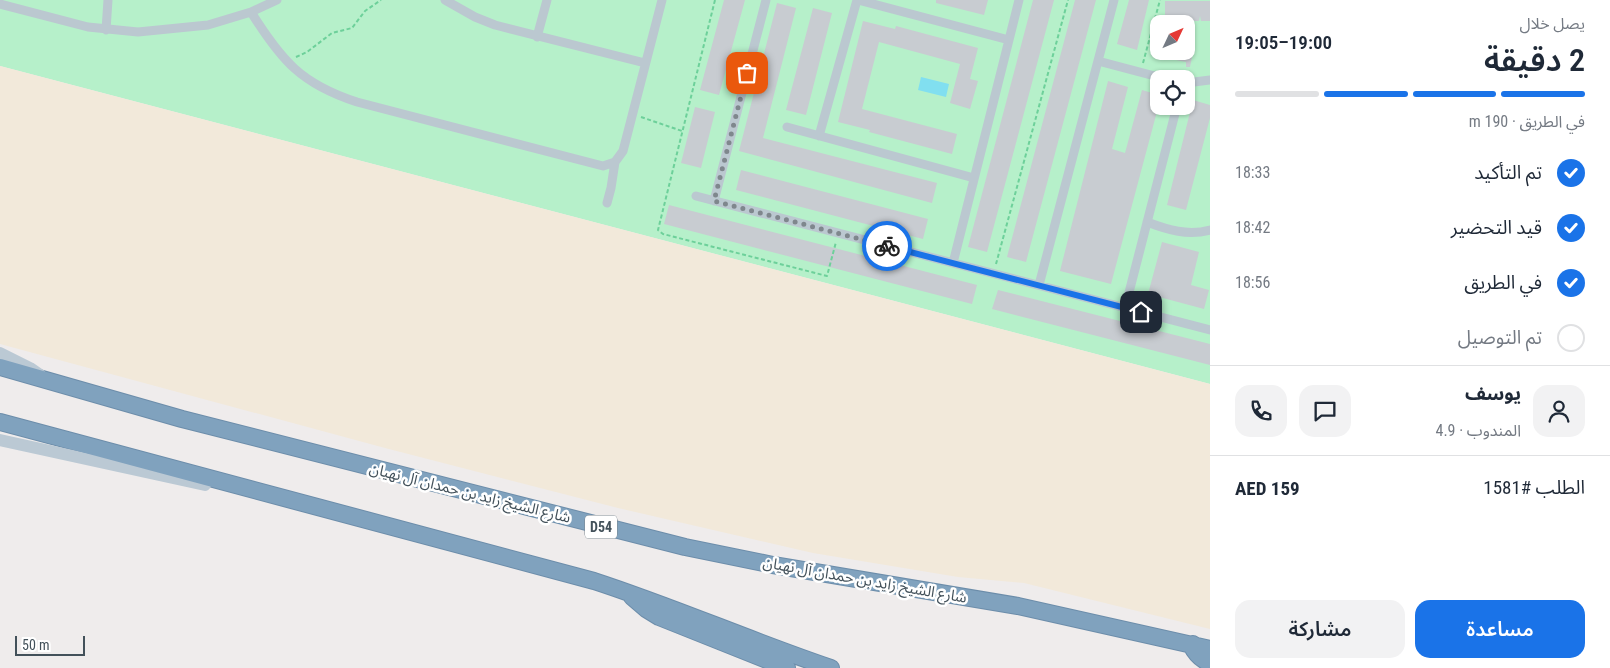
<!DOCTYPE html>
<html lang="ar">
<head>
<meta charset="utf-8">
<style>
	body { margin:0; font-family:"Roboto Condensed","Noto Sans Arabic",sans-serif; background:#f2f2f3; color:#1f2937; direction:rtl; height:100vh; display:flex; flex-direction:column; font-size:19px; white-space:nowrap }
	* { box-sizing:border-box; margin:0 }
	p { font-size:16px; color:#747a83 }
	.icon { flex:none; width:28px; height:28px; fill:none; stroke:currentColor; stroke-width:2; stroke-linecap:round; stroke-linejoin:round }
	.map { position:relative; flex:1; overflow:hidden; direction:ltr }
	.details { display:flex; flex-direction:column; background:#fff; width:400px }
	.details>* { flex:none }
	.needle { width:32px; rotate:46deg }
	.controls { position:absolute; left:1150px; top:15px; display:grid; gap:10px }
	.controls a { display:grid; place-items:center; width:45px; height:45px; border-radius:10px; background:#fff; box-shadow:0 1px 4px #0004; font-size:25px }
	.scale { position:absolute; left:15px; bottom:12px; width:70px; box-sizing:border-box; padding-left:5px; border:2px solid #43515a; border-top:0; font-size:14px; line-height:18px; white-space:nowrap; color:#43515a; -webkit-text-stroke:4px #fff; paint-order:stroke }
	.pin { position:absolute; display:grid; place-items:center; width:42px; height:42px; color:#fff; margin:-21px; border-radius:10px; box-shadow:0 2px 8px #0006 }
	.courier { position:absolute; display:grid; place-items:center; width:50px; height:50px; margin:-25px; border:4px solid #1a73e8; border-radius:50%; background:#fff; color:#222; box-shadow:0 1px 6px #0007 }
	.head em { font-style:normal; font-weight:600 }
	.head div { display:flex; flex-direction:column-reverse }
	.head { display:flex; align-items:center; justify-content:space-between; height:85px; padding:0 25px }
	h1 { font-size:32px; font-weight:600; line-height:38px }
	.bar { display:grid; grid-template-columns:repeat(4,1fr); gap:8px 5px; align-content:center; height:60px; padding:0 25px }
	.bar i { height:6px; border-radius:4px; background:#e0e1e3 }
	.bar .on { background:#1a73e8 }
	.bar p { grid-column:span 4 }
	.line { display:flex; align-items:center; gap:12px; padding:0 25px; border-top:1px solid #e0e1e3 }
	.line div { flex:1 }
	.round { display:grid; place-items:center; flex:none; width:52px; height:52px; border-radius:15px; background:#f2f2f3 }
	ol { padding:0 25px; list-style:none }
	li { display:flex; align-items:center; gap:15px; height:55px }
	li p { margin-inline-start:auto }
	li .icon { padding:5px; border-radius:50%; background:#1a73e8; color:#fff; stroke-width:4 }
	li:last-child { color:#747a83 }
	li i { width:28px; height:28px; border:2px solid #e0e1e3; border-radius:50% }
	.primary-button { display:flex; gap:10px; margin-top:auto; padding:10px 25px }
	.primary-button a { flex:1; height:58px; border-radius:15px; background:#1a73e8; color:#fff; font-size:20px; font-weight:600; line-height:58px; text-align:center }
	.primary-button a+a { background:#f2f2f3; color:#1f2937 }
	main { display:flex; flex:1; min-height:0 }
	.map>svg:first-child { display:block }
	.green { fill:#b6f0ca; fill-rule:evenodd }
	.sand { fill:#f2e9da }
	.water { fill:#81dff0 }
	.building { fill:#c8ccd1 }
	.lines { fill:none; stroke-linecap:round; stroke-linejoin:round }
	.highway-casing { stroke:#6c8daa; stroke-width:18 }
	.path { stroke:#6dd09a; stroke-width:2; stroke-dasharray:4 2.5; stroke-linecap:butt }
	.street { stroke:#bbc8d0; stroke-width:9 }
	.secondary { stroke:#bbc9d4; stroke-width:12 }
	.highway { stroke:#80a2be; stroke-width:16 }
	.done { stroke:#7f878d; stroke-width:5; stroke-dasharray:0 9 }
	.route { stroke:#1a73e8; stroke-width:6 }
	.labels { text-anchor:middle; stroke-width:5; stroke-linejoin:round; paint-order:stroke }
	.shield { fill:#fff; stroke:#7b858c; stroke-width:1 }
	.shield-label { font-size:14px; font-weight:bold; fill:#43515a }
	.street-label { font-size:15px; fill:#43515a; stroke:#fff }
</style>
</head>
<body>
<main>
<section class="details">
<div class="head"><div><h1>2 دقيقة</h1><p>يصل خلال</p></div><em>19:00–19:05</em></div>
<div class="bar"><i class="on"></i><i class="on"></i><i class="on"></i><i></i><p>في الطريق · 190 m</p></div>
<ol>
<li><svg class="icon" aria-label="check" viewBox="0 0 24 24"><path d="M5 12l5 5 9-10"/></svg>تم التأكيد<p>18:33</p></li>
<li><svg class="icon" aria-label="check" viewBox="0 0 24 24"><path d="M5 12l5 5 9-10"/></svg>قيد التحضير<p>18:42</p></li>
<li><svg class="icon" aria-label="check" viewBox="0 0 24 24"><path d="M5 12l5 5 9-10"/></svg>في الطريق<p>18:56</p></li>
<li><i></i>تم التوصيل</li>
</ol>
<div class="line" style="height:90px"><a class="round"><svg class="icon" aria-label="person" viewBox="0 0 24 24"><circle cx="12" cy="8" r="4"/><path d="M4 21q1-7 8-7t8 7"/></svg></a><div><b>يوسف</b><p>المندوب · 4.9</p></div><a class="round"><svg class="icon" aria-label="chat" viewBox="0 0 24 24"><path d="M4 5h16v11H9l-5 4z"/></svg></a><a class="round"><svg class="icon" aria-label="phone" viewBox="0 0 24 24"><path d="M5 4h4l2 5-3 2q2 4 5 5l2-3 5 2v4C11 20 4 13 5 4z"/></svg></a></div>
<div class="line" style="height:65px"><div>الطلب #1581</div><b>AED 159</b></div>
<div class="primary-button"><a>مساعدة</a><a>مشاركة</a></div>
</section>
<div class="map">
<svg width="1210" height="668" viewBox="0 0 1210 668">
	<rect width="100%" height="100%" fill="#efecec"/>
	<!-- green -->
	<path class="green" d="M 0,0 L 1210,0 L 1210,384 L 0,66 ZM 1159,24 L 1186,24 L 1186,51 L 1159,51 ZM 1159,79 L 1186,79 L 1186,106 L 1159,106 Z"/>
	<!-- sand -->
	<path class="sand" d="M 0,66 L 1210,384 L 1210,629 L 1024,583 L 958,577 L 813,553 L 618,508 L 385,448 L 0,344 Z"/>
	<!-- water -->
	<path class="water" d="M 921,77 L 949,84 L 946,97 L 918,90 Z"/>
	<!-- building -->
	<path class="building" d="M 724,0 L 745,0 L 719,95 L 700,90 Z
		M 936,0 L 988,0 L 984,15 L 936,3 Z
		M 1033,0 L 1054,0 L 987,252 L 968,247 Z
		M 1075,0 L 1096,0 L 1026,262 L 1007,257 Z
		M 1129,0 L 1149,0 L 1137,50 L 1117,44 Z
		M 1165,1 L 1210,1 L 1210,21 L 1201,21 L 1200,16 L 1199,21 L 1165,21 Z
		M 777,3 L 796,8 L 763,138 L 937,183 L 932,203 L 739,151 Z
		M 813,8 L 832,13 L 806,115 L 786,110 Z
		M 863,21 L 895,29 L 896,26 L 978,48 L 970,79 L 978,81 L 970,109 L 950,103 L 960,64 L 879,42 L 862,109 L 957,134 L 952,154 L 869,132 L 870,130 L 838,122 Z
		M 1186,41 L 1195,43 L 1190,67 L 1186,67 L 1186,62 L 1151,55 L 1152,51 L 1186,51 Z
		M 1108,81 L 1128,87 L 1112,149 L 1125,153 L 1142,90 L 1159,95 L 1159,104 L 1111,284 L 1060,271 Z
		M 1193,100 L 1210,105 L 1210,118 L 1186,210 L 1167,205 Z
		M 695,107 L 715,112 L 701,168 L 681,163 Z
		M 741,170 L 928,219 L 923,239 L 736,190 Z
		M 669,205 L 977,285 L 972,304 L 664,224 Z
		M 1162,242 L 1199,252 L 1191,285 L 1209,290 L 1204,309 L 1148,294 Z
		M 998,290 L 1210,344 L 1210,365 L 992,309 Z"/>
	<g class="lines">
		<defs>
			<path id="highway" d="M 0,367 L 182,419 L 685,547 L 773,565 L 1018,606 L 1210,649
				M 0,422 L 594,581 C 674,607 751,641 831,668
				M 632,597 L 646,609 L 659,617 L 787,668
				M 1193,644 L 1191,645 C 1195,653 1201,660 1210,663"/>
		</defs>
		<!-- highway casing -->
		<use href="#highway" class="highway-casing"/>
		<!-- path -->
		<path class="path" d="M 715,0 L 658,230 L 663,234 L 827,276 L 836,242
			M 296,57 L 307,52 L 332,33 L 352,28 L 365,11 L 381,0
			M 1143,63 L 1160,0
			M 641,117 L 682,131
			M 996,264 L 1068,0"/>
		<!-- street -->
		<path class="street" d="M 445,0 L 475,17 L 495,25 L 645,63
			M 858,0 L 1009,40
			M 0,4 L 88,27 L 138,32 L 208,25 L 251,12 L 277,0
			M 251,12 C 281,60 301,84 357,102 L 603,166 L 615,162 L 623,151 L 662,0
			M 106,30 L 108,0
			M 537,37 L 547,0
			M 1098,61 L 1166,79
			M 1186,83 L 1210,80
			M 787,127 L 974,178
			M 819,136 L 857,0
			M 696,196 L 1210,330
			M 714,201 L 766,0
			M 607,203 L 611,188 L 615,162
			M 1147,222 C 1168,230 1188,236 1210,230
			M 953,263 L 1019,0
			M 1039,285 L 1114,0
			M 1125,308 L 1177,106"/>
		<!-- secondary -->
		<path class="secondary" d="M 0,353 L 30,368 L 40,375
			M 0,440 L 205,485"/>
		<!-- highway -->
		<use href="#highway" class="highway"/>
	</g>
	<g class="lines">
		<!-- done -->
		<path class="done" d="M 747,73 L 714,201 L 887,246"/>
		<!-- route -->
		<path class="route" d="M 887,246 L 1141,312"/>
	</g>
	<g class="labels">
		<!-- shield labels -->
		<rect class="shield" x="585" y="515.5" width="32" height="23" rx="4"/>
		<g class="shield-label">
			<text x="601" y="532">D54</text>
		</g>
		<!-- street labels -->
		<g class="street-label">
			<text transform="translate(470 493) rotate(14)" y="5">شارع الشيخ زايد بن حمدان آل نهيان</text>
			<text transform="translate(865 580) rotate(10)" y="5">شارع الشيخ زايد بن حمدان آل نهيان</text>
		</g>
	</g>
</svg>
<div class="controls">
<a><svg class="needle" viewBox="-14 -14 28 28"><path d="M0-13l5 13h-10z" fill="#e53935"/><path d="M0 13l5-13h-10z" fill="#747a83"/></svg></a>
<a><svg class="icon" aria-label="locate" viewBox="0 0 24 24"><circle cx="12" cy="12" r="6"/><path d="M12 2v4M12 18v4M2 12h4M18 12h4"/></svg></a>
</div>
<div class="scale">50 m</div>
<div class="pin" style="left:747px;top:73px;background:#ea580c"><svg class="icon" aria-label="bag" viewBox="0 0 24 24"><path d="M5 8h14l-1 12H6zM9 8a3 3 0 0 1 6 0"/></svg></div>
<div class="pin" style="left:1141px;top:312px;background:#1f2937"><svg class="icon" aria-label="home" viewBox="0 0 24 24"><path d="M3 11l9-7 9 7M6 9v11h12V9"/></svg></div>
<div class="courier" style="left:887px;top:246px"><svg class="icon" aria-label="bike" viewBox="0 0 24 24"><circle cx="6" cy="16" r="4"/><circle cx="18" cy="16" r="4"/><path d="M6 16l4-8h5l3 8M10 8l3 8H6M13 5h3"/></svg></div>
</div>
</main>
</body>
</html>
